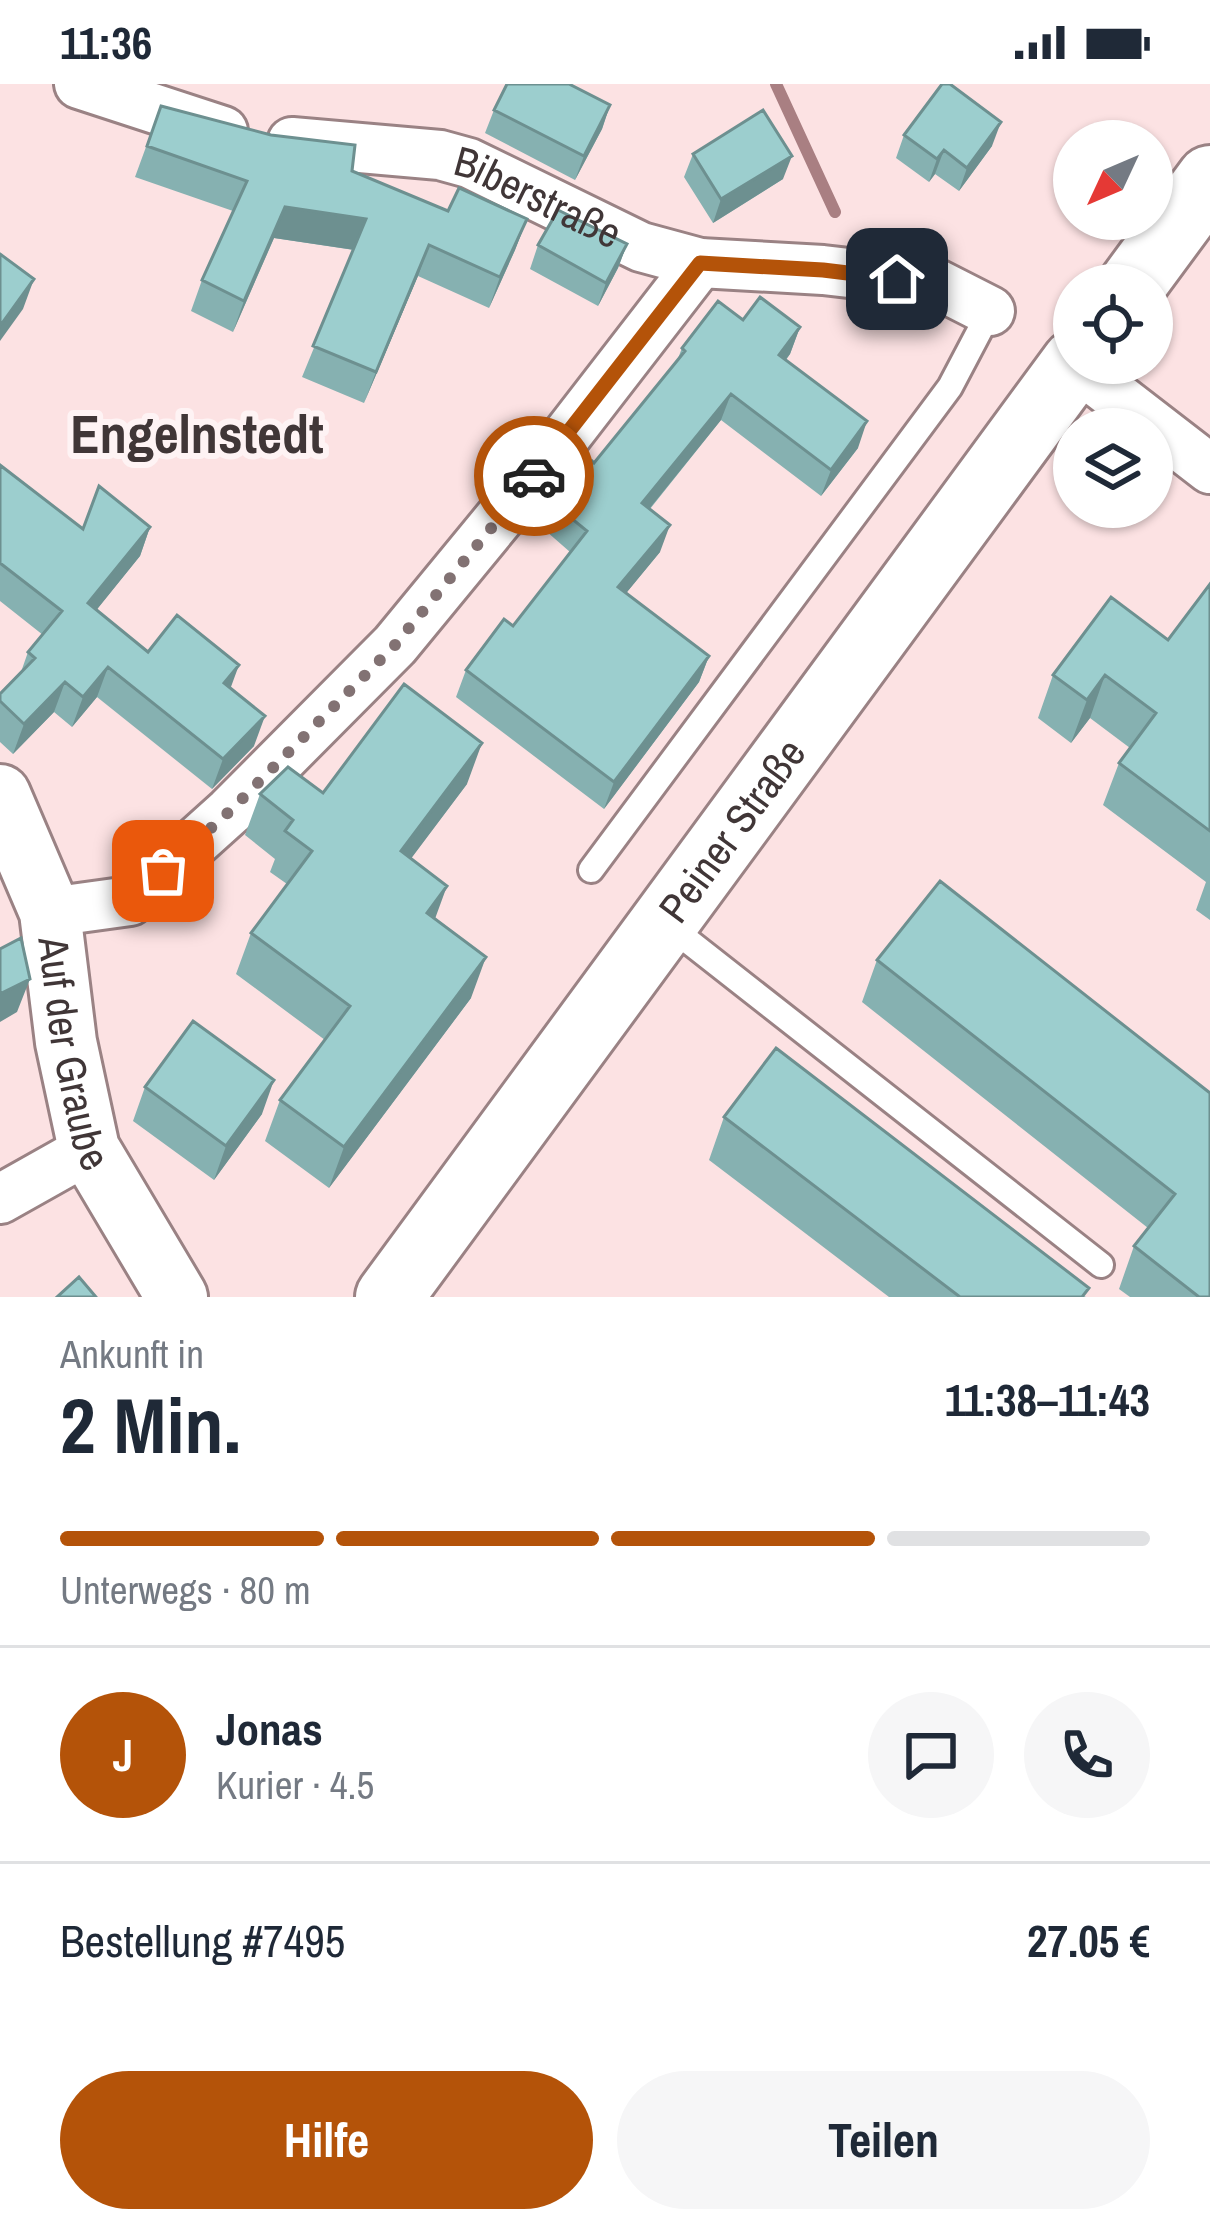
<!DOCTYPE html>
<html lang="de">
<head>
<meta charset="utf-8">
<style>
	body { margin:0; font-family:"Archivo Narrow",sans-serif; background:#f6f6f7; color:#1f2937; height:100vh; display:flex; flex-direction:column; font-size:45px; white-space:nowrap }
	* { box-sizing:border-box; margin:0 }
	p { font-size:39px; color:#747a83 }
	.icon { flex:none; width:66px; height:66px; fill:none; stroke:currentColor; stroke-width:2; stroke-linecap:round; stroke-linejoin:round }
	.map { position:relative; height:1213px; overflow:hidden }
	.drawer { display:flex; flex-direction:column; background:#fff; flex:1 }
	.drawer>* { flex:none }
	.needle { width:78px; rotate:226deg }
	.fabs { position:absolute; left:1053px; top:36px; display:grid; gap:24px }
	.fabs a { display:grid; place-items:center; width:120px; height:120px; border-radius:50%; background:#fff; box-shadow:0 3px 9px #0004; font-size:60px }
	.pin { position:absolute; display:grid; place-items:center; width:102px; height:102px; color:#fff; margin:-51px; border-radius:24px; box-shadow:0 6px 18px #0006 }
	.courier { position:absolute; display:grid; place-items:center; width:120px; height:120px; margin:-60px; border:9px solid #b45309; border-radius:50%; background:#fff; color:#222; box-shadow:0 3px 15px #0007 }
	.head em { font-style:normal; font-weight:800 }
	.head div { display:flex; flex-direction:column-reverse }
	.head { display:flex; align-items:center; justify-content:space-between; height:204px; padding:0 60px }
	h1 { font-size:78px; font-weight:800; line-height:90px }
	.bar { display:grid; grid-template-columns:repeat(4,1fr); gap:18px 12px; align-content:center; height:144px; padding:0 60px }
	.bar i { height:15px; border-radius:9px; background:#e0e1e3 }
	.bar .current { background:#b45309 }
	.bar p { grid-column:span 4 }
	.line { display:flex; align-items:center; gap:30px; padding:0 60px; border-top:3px solid #e0e1e3 }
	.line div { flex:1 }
	.round { display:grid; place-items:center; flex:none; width:126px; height:126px; border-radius:63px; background:#f6f6f7 }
	.cta { display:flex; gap:24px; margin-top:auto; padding:24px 60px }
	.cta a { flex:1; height:138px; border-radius:72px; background:#b45309; color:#fff; font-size:48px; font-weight:800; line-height:138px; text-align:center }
	.cta a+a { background:#f6f6f7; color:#1f2937 }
	.status { display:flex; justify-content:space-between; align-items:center; height:84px; padding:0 60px; background:#fff; direction:ltr }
	.status svg { height:33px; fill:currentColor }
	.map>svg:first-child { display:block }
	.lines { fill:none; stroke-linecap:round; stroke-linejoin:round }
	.stream { stroke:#a97f82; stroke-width:12 }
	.service-casing { stroke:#9a8284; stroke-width:30 }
	.minor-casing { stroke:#9a8284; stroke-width:54 }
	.tertiary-casing { stroke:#9a8284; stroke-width:66 }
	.secondary-casing { stroke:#9a8284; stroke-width:72 }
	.service { stroke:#fff; stroke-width:24 }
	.minor { stroke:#fff; stroke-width:48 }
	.tertiary { stroke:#fff; stroke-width:60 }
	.secondary { stroke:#fff; stroke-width:66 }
	.wall { fill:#86b1b1 }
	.shaded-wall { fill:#6d9090 }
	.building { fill:#9ccece; stroke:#6d9090; stroke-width:3 }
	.done { stroke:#827273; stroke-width:12; stroke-dasharray:0 21.6 }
	.route { stroke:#b45309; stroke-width:15 }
	.labels { text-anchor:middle; stroke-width:12; stroke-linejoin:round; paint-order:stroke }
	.street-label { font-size:42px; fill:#403637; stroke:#fef3f4 }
	.district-label { font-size:54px; font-weight:bold; fill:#403637; stroke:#fef3f4 }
</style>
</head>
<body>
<div class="status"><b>11:36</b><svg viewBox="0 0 49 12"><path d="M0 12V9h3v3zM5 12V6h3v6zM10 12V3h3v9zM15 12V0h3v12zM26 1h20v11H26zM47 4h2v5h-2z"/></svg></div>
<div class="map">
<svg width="1210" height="1213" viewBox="0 0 1210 1213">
	<rect width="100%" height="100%" fill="#fce2e3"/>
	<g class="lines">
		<!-- stream -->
		<path class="stream" d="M 776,0 L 835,128"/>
		<defs>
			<path id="service" d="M 591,786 L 950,303 L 990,227
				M 664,838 L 1101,1181"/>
			<g id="minor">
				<path d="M 79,0 L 223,47"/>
				<path id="s1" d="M 292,58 L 440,71 L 469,79 L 641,163 L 700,179 L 823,186 L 935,199 L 990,227"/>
				<path d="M 1074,280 L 1210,385"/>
				<path d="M 50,828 L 130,817 L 230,727 L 395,561 L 557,364 L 700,179"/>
				<path d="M 0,1115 L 89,1065"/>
			</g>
			<g id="tertiary">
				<path id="s2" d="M 0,711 L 50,828 L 66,958 L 89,1065 L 177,1213"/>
			</g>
			<g id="secondary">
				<path d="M 1132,201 L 1210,95"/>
				<path id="s3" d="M 389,1213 L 1075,279"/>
			</g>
		</defs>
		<!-- service casing -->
		<use href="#service" class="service-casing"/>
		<!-- minor casing -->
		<use href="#minor" class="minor-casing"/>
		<!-- tertiary casing -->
		<use href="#tertiary" class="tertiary-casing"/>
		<!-- secondary casing -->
		<use href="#secondary" class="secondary-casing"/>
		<!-- service -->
		<use href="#service" class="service"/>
		<!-- minor -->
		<use href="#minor" class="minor"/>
		<!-- tertiary -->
		<use href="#tertiary" class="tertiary"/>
		<!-- secondary -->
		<use href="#secondary" class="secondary"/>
	</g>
	<!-- wall -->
	<path class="wall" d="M 610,21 L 602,45 L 575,96 L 485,49 L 494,26 Z
		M 161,22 L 352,87 L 448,127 L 527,135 L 515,166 L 489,224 L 418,192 L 364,319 L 302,293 L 354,166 L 274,154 L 233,248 L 191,227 L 202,196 L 233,127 L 135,93 Z
		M 904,51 L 992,62 L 959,107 L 935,90 L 929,98 L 896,74 Z
		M 693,70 L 783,95 L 713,139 L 684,93 Z
		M 627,160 L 618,184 L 598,222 L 530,185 L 538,161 Z
		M 743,236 L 800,243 L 790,270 L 786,276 L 858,364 L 821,412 L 721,336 L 650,425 L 660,468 L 626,509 L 709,572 L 699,598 L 604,725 L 456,613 L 466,586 L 513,542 L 570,468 L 546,447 L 555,421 L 594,379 L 677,277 L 682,264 Z
		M 0,381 L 83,445 L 150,443 L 140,472 L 96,526 L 148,568 L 230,604 L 254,662 L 212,705 L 97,613 L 72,643 L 54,628 L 13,670 L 0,658 L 0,610 L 21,588 L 28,568 L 43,551 L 0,517 Z
		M 1210,500 L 1210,836 L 1196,826 L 1206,798 L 1103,721 L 1119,679 L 1130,664 L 1090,634 L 1071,659 L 1038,634 L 1053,591 L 1168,556 Z
		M 467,700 L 411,774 L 435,835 L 471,914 L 329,1104 L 265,1057 L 280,1016 L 325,956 L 236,890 L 251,849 L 287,800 L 270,788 L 275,775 L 245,751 L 260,710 L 323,709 Z
		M 877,876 L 1210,1009 L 1210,1213 L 1130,1213 L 1119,1205 L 1134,1162 L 1148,1144 L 862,918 Z
		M 145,1003 L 262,1030 L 214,1096 L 133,1037 Z
		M 724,1033 L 1086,1213 L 889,1213 L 709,1076 Z"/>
	<!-- shaded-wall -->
	<path class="shaded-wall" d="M 610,21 L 602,45 L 575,96 L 584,72 Z
		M 1001,38 L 992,62 L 959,107 L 967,84 Z
		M 944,66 L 935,90 L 929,98 L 937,75 Z
		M 792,72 L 783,95 L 713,139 L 721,115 Z
		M 285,123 L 366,135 L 355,166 L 274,154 L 233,248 L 244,217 Z
		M 527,135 L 515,166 L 489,224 L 500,193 Z
		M 627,160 L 618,184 L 598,222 L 606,199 Z
		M 429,161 L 418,192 L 364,319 L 376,288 Z
		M 34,195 L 23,225 L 0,257 L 0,242 Z
		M 800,243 L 790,270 L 769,297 L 779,271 Z
		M 731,310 L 721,336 L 633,445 L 642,419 Z
		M 867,337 L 858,364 L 821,412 L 831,386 Z
		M 670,441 L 660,468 L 609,530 L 618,503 Z
		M 150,443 L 140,472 L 78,549 L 88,519 Z
		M 709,572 L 699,598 L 604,725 L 614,698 Z
		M 239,581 L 228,611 L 224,599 Z
		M 108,583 L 97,613 L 72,643 L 83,613 Z
		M 1105,591 L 1090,634 L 1071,659 L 1087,616 Z
		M 65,598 L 54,628 L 13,670 L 24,640 Z
		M 265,632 L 254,662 L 212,705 L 223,675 Z
		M 482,659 L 467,700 L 386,808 L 401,767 Z
		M 447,802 L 432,843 L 427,829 Z
		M 486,873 L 471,914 L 329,1104 L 344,1063 Z
		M 30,895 L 17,928 L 0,938 L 0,910 Z
		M 274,996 L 262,1030 L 214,1096 L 226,1062 Z"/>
	<!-- building -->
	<path class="building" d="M 507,0 L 569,0 L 610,21 L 584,72 L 494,26 Z
		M 942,0 L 950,0 L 1001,38 L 967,84 L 944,66 L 937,75 L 904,51 Z
		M 161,22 L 271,51 L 355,61 L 352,87 L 448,127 L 459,104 L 527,135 L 500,193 L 429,161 L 376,288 L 313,262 L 366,135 L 285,123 L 244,217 L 202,196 L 247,97 L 147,62 Z
		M 763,26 L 792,72 L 721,115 L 693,70 Z
		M 558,126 L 627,160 L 606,199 L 538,161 Z
		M 0,170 L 34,195 L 0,242 Z
		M 760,213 L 800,243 L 779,271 L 867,337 L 831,386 L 731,310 L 642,419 L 670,441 L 618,503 L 709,572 L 614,698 L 466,586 L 504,535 L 513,542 L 587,447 L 555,421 L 592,377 L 594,379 L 685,267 L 682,264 L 718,217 L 743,236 Z
		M 0,381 L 83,445 L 99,402 L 150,443 L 88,519 L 148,568 L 177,531 L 239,581 L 224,599 L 265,632 L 223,675 L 108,583 L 83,613 L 65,598 L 24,640 L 0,617 L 0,610 L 35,574 L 28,568 L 62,527 L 0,479 Z
		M 1210,500 L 1210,747 L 1119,679 L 1156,629 L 1105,591 L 1087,616 L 1053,591 L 1111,513 L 1168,556 Z
		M 404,600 L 482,659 L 401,767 L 447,802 L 427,829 L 486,873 L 344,1063 L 280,1016 L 350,922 L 251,849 L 312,767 L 285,747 L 293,736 L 260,710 L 288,683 L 323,709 Z
		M 940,797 L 1210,1009 L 1210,1213 L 1199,1213 L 1134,1162 L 1175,1110 L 877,876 Z
		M 21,854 L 30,895 L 0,910 L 0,865 Z
		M 193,937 L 274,996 L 226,1062 L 145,1003 Z
		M 776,964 L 1089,1204 L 1082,1213 L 960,1213 L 724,1033 Z
		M 79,1193 L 96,1213 L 57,1213 Z"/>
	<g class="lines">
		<!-- done -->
		<path class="done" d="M 163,787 L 230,727 L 395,561 L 534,392"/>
		<!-- route -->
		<path class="route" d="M 534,392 L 700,179 L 823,186 L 897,195"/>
	</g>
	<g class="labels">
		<!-- street labels -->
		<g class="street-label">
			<text dy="15" stroke="none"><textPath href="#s1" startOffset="255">Biberstraße</textPath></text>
			<text dy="15" stroke="none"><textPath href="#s3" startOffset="579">Peiner Straße</textPath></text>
			<text dy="15" stroke="none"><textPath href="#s2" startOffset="270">Auf der Graube</textPath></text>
		</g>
		<!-- district labels -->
		<g class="district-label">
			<text x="197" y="369">Engelnstedt</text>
		</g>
	</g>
</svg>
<div class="fabs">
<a><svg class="needle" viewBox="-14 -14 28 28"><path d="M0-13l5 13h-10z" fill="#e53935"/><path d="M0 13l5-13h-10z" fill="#747a83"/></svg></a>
<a><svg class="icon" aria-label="locate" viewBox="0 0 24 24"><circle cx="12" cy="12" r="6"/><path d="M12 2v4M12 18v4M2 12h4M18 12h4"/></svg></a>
<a><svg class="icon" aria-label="layers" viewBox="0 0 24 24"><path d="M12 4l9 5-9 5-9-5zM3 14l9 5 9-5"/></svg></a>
</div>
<div class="pin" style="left:163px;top:787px;background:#ea580c"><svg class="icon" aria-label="bag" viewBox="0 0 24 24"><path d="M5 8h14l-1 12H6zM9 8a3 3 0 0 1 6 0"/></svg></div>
<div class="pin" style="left:897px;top:195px;background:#1f2937"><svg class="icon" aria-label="home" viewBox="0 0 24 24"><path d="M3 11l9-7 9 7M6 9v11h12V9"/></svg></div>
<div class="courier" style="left:534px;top:392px"><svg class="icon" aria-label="car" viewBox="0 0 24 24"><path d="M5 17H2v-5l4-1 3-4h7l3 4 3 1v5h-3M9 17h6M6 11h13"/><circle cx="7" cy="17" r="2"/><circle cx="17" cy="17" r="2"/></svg></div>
</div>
<section class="drawer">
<div class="head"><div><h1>2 Min.</h1><p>Ankunft in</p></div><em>11:38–11:43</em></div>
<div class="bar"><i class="current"></i><i class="current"></i><i class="current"></i><i></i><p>Unterwegs · 80 m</p></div>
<div class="line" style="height:216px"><b class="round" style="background:#b45309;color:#fff">J</b><div><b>Jonas</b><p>Kurier · 4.5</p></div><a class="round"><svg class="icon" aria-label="chat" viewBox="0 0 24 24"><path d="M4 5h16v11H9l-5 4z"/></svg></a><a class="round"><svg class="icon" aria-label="phone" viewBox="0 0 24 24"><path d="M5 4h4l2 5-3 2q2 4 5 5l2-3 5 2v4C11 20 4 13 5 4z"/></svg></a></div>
<div class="line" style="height:156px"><div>Bestellung #7495</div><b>27.05 €</b></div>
<div class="cta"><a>Hilfe</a><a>Teilen</a></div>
</section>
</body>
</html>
